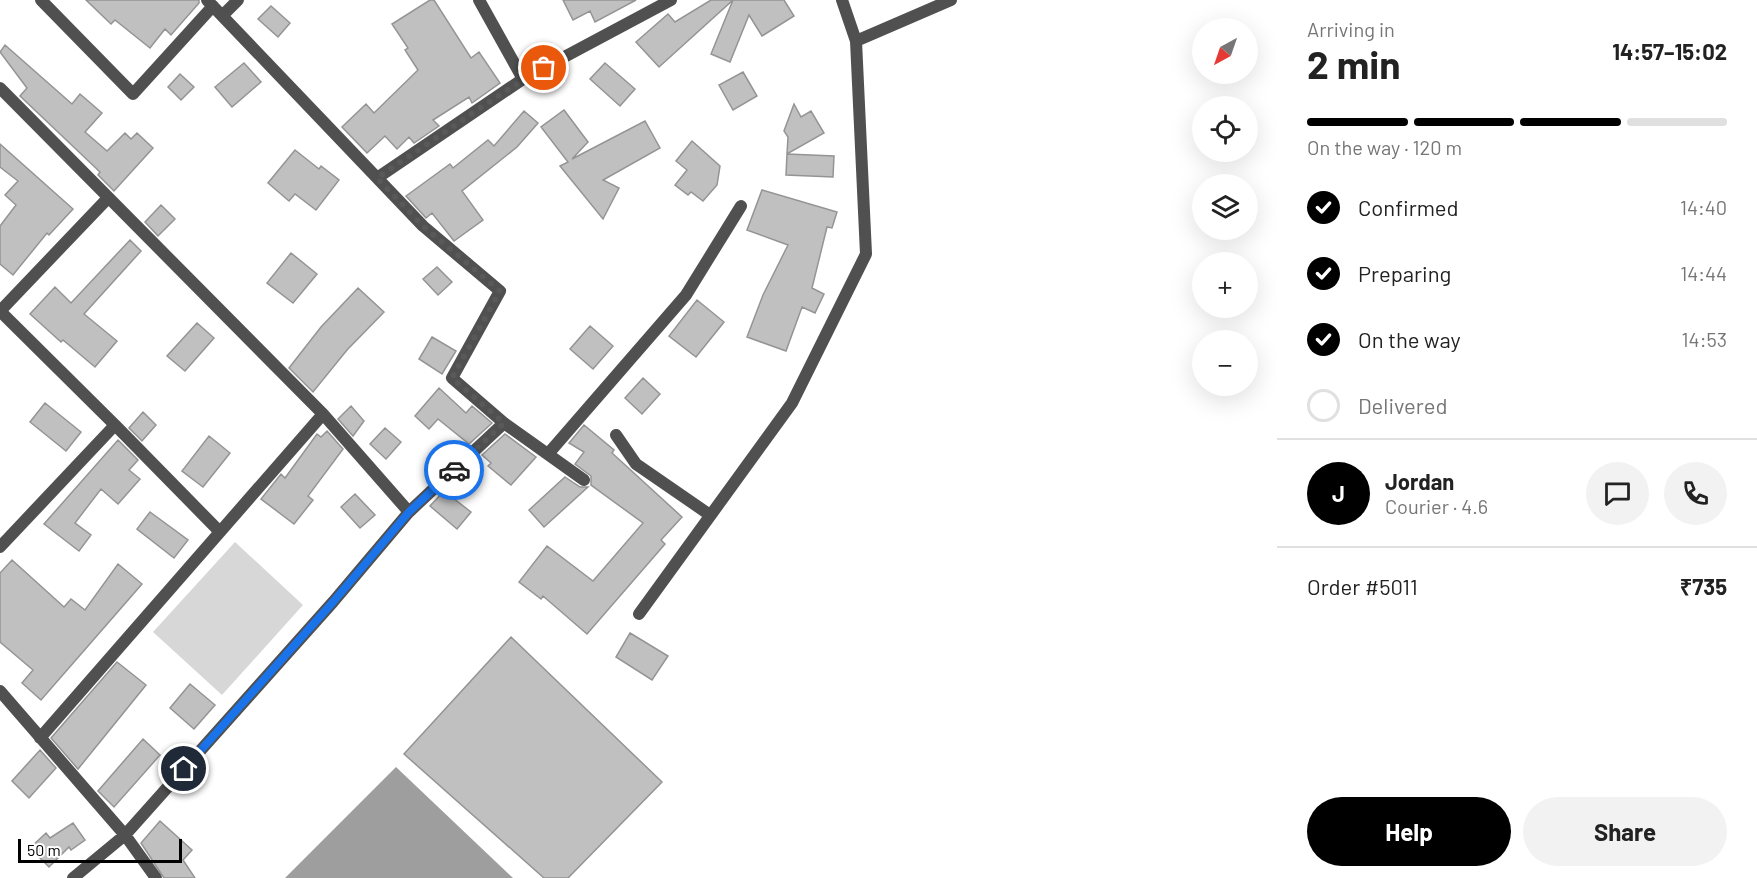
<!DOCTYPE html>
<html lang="en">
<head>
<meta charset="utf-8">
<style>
	body { margin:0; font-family:Barlow,sans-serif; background:#f2f2f2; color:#222; height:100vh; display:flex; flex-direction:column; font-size:22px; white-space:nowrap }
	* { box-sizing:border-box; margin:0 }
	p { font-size:20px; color:#767676 }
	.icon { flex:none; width:33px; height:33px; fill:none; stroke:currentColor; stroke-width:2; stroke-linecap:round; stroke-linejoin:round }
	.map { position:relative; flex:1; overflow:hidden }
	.sheet { display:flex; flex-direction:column; background:#fff; width:480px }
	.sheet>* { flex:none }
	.needle { width:39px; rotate:220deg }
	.fabs { position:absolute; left:1192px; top:18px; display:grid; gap:12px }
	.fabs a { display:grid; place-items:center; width:66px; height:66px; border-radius:50%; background:#fff; box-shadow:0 6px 24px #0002; font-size:30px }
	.scale { position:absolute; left:18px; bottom:15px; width:164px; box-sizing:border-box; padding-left:6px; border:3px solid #000; border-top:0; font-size:16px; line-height:21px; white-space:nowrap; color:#000; -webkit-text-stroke:4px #fff; paint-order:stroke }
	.pin { position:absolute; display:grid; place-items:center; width:51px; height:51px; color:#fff; margin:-26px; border:3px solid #fff; border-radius:50%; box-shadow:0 2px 6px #0007 }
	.courier { position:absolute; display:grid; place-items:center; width:60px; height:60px; margin:-30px; border:4px solid #1a73e8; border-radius:50%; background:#fff; color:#222; box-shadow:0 2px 8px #0007 }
	.overview em { font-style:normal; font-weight:700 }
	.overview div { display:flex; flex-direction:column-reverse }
	.overview { display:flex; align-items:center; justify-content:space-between; height:102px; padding:0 30px }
	h1 { font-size:39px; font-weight:700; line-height:45px }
	.bar { display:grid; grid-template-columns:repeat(4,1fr); gap:9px 6px; align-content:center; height:72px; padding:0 30px }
	.bar i { height:8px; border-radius:4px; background:#e0e0e0 }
	.bar .selected { background:#000 }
	.bar p { grid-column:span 4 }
	.line { display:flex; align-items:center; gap:15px; padding:0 30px; border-top:2px solid #e0e0e0 }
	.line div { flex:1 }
	.round { display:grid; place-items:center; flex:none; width:63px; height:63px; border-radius:32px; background:#f2f2f2 }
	ol { padding:0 30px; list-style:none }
	li { display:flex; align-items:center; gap:18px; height:66px }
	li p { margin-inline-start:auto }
	li .icon { padding:6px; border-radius:50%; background:#000; color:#fff; stroke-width:4 }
	li:last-child { color:#767676 }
	li i { width:33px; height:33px; border:3px solid #e0e0e0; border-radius:50% }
	.primary-button { display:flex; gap:12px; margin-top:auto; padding:12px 30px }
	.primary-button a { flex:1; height:69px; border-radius:36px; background:#000; color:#fff; font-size:24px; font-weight:700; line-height:69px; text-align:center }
	.primary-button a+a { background:#f2f2f2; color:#222 }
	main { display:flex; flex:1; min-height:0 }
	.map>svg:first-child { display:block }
	.green { fill:#d7d7d7 }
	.water { fill:#9e9e9e }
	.building { fill:#c0c0c0; stroke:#949494; stroke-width:1.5 }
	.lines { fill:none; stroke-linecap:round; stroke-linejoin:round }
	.minor { stroke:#505050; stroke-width:12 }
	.done { stroke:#595959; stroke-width:6; stroke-dasharray:0 10.8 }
	.route { stroke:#1a73e8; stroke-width:8 }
</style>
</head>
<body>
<main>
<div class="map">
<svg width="1277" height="878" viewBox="0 0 1277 878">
	<rect width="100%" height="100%" fill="#fff"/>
	<!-- green -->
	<path class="green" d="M 235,542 L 303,605 L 222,695 L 153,632 Z"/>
	<!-- water -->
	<path class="water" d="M 396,767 L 513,878 L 285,878 Z"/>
	<!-- building -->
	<path class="building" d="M 86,0 L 199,0 L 199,3 L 171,35 L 165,29 L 150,48 L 115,20 L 111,24 Z
		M 430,0 L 434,0 L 471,58 L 479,52 L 500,83 L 472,103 L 469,97 L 433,120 L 439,126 L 414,143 L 409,137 L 397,149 L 385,136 L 367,153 L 342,127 L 366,104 L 374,113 L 418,70 L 405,50 L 408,48 L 392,24 Z
		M 563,0 L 636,0 L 595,22 L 590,11 L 573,20 Z
		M 711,0 L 733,0 L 659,67 L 636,42 L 668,14 L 675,22 Z
		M 733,0 L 784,0 L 794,16 L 762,36 L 749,15 L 730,62 L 711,54 Z
		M 271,6 L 290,23 L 278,37 L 258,19 Z
		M 5,45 L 72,104 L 80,94 L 102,113 L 85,132 L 107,151 L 125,133 L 131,139 L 137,133 L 153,148 L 114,191 L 98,175 L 100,172 L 20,96 L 27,88 L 0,52 Z
		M 244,63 L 261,82 L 232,107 L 215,87 Z
		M 605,63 L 635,89 L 620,106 L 590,79 Z
		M 743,72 L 757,96 L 733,110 L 719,85 Z
		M 180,74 L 194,87 L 181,100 L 168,87 Z
		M 794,104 L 801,117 L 811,111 L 824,133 L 787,154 L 788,137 L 784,131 Z
		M 564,110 L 588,142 L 572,159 L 645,121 L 660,148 L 603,180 L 619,188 L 603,219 L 560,166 L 568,162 L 541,127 Z
		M 524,111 L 538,123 L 517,147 L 462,191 L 483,220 L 454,241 L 432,213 L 426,218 L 406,196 L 450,164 L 453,168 L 488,140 L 494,146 Z
		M 692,141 L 720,166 L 717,185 L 703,201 L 691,192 L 688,195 L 675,185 L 687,170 L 676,161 Z
		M 0,144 L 73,209 L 49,235 L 47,233 L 13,275 L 0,264 L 0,226 L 16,205 L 5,195 L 18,181 L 0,167 Z
		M 295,150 L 319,169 L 321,166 L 339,180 L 316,210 L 295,194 L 289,201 L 268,183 Z
		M 787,154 L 834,156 L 833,177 L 786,175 Z
		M 762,190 L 837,212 L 832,228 L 827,227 L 812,288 L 824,294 L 815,313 L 802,307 L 786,351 L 747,337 L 763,295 L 788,245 L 747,230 Z
		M 161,205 L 175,219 L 158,236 L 145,222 Z
		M 130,240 L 141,251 L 84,314 L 117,341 L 95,367 L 63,340 L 61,342 L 30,314 L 55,287 L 71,303 Z
		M 291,253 L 317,274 L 293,303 L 267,283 Z
		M 437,267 L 452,282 L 438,295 L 423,279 Z
		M 358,288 L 384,312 L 347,350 L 313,392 L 289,368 L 321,327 Z
		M 697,300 L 724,322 L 696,357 L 669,336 Z
		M 197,323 L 214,338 L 185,371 L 167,356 Z
		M 590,326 L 613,346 L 593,369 L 570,349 Z
		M 432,337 L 456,351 L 442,374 L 419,359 Z
		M 643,378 L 660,394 L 642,414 L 625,398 Z
		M 439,388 L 466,413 L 472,406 L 492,423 L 469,444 L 438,419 L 429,429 L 415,416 Z
		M 45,403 L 81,432 L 66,451 L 30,422 Z
		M 351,406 L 364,421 L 353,436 L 338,419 Z
		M 143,412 L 156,425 L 142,441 L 129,428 Z
		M 584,425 L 614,450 L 612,453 L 682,517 L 661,540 L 665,544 L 587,634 L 543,596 L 541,599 L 519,582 L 547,546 L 593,581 L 643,523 L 591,485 L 591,476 L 575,464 L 584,452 L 569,443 Z
		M 385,428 L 401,442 L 386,459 L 370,444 Z
		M 327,431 L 343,449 L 308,496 L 313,500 L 294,524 L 261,499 L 281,474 L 285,478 L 317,434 L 321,437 Z
		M 505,434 L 536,457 L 511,485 L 488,466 L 491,463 L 482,455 Z
		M 209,436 L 230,453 L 203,487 L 182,471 Z
		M 118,440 L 138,460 L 129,470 L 140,479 L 118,504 L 101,489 L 75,523 L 91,535 L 79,551 L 44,524 Z
		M 565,477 L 580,487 L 588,487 L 544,527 L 529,510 Z
		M 444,491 L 471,512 L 457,529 L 430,506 Z
		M 355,494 L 375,515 L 360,528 L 341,507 Z
		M 150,512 L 188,540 L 174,558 L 137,529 Z
		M 12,560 L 64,607 L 71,599 L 85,610 L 118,564 L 142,584 L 41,700 L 22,683 L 33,670 L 0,642 L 0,573 Z
		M 630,633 L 668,656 L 652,680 L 616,657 Z
		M 511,637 L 662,782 L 568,878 L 544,878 L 404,754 Z
		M 117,662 L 146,685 L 78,769 L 51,738 Z
		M 190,684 L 215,705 L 194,729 L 170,708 Z
		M 143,739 L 160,755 L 114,807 L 98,791 Z
		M 40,750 L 56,768 L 29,798 L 12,781 Z
		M 160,821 L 192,850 L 183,860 L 195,878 L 164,878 L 141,843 Z
		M 73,823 L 85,840 L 71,850 L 69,847 L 49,867 L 30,848 L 46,833 L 50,838 Z"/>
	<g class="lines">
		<!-- minor -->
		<path class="minor" d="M 41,0 L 133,94 L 213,6
			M 207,0 L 423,226 L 500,291 L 452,378 L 504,423 L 409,512
			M 479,0 L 523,79 L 671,0
			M 842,0 L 856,41 L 951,0
			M 223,15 L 238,0
			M 0,88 L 323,414 L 409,512 L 333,602 L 125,835 L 73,878
			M 377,178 L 523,79
			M 2,309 L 108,198
			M 0,311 L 115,425
			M 504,423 L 584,480
			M 616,435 L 636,464 L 710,515
			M 548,454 L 686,295 L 741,206
			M 0,547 L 115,425 L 220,532
			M 639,614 L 792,403 L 866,254 L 856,41
			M 0,691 L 125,835 L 156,878
			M 40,738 L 323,414"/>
	</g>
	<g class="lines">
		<!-- done -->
		<path class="done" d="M 454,470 L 504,423 L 452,378 L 500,291 L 423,226 L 377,178 L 507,90 L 544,68"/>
		<!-- route -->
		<path class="route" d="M 184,769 L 333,602 L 409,512 L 454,470"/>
	</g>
</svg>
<div class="fabs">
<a><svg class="needle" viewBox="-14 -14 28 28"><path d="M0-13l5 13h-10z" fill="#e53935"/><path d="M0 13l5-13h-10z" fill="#767676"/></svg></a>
<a><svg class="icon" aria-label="locate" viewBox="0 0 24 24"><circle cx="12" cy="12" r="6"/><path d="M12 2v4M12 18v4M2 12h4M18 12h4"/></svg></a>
<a><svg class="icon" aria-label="layers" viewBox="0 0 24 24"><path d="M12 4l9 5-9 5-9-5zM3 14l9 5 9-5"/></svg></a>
<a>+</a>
<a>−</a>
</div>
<div class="scale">50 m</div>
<div class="pin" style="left:544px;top:68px;background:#ea580c"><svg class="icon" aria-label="bag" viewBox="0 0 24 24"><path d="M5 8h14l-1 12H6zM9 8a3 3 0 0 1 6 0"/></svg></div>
<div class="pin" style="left:184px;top:769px;background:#1f2937"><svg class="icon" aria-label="home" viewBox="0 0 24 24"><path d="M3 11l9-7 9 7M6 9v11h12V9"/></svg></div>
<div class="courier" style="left:454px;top:470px"><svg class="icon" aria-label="car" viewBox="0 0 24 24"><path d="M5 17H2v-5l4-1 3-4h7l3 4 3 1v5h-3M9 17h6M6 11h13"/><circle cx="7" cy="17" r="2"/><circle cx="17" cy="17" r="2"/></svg></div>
</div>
<section class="sheet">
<div class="overview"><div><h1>2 min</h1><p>Arriving in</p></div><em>14:57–15:02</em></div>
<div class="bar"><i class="selected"></i><i class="selected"></i><i class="selected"></i><i></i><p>On the way · 120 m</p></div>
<ol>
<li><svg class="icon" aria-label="check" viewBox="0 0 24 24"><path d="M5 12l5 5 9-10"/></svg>Confirmed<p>14:40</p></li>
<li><svg class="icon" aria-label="check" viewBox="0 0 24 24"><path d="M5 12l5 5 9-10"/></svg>Preparing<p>14:44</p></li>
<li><svg class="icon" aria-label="check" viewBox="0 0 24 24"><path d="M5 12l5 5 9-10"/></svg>On the way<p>14:53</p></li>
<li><i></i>Delivered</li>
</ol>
<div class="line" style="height:108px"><b class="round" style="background:#000;color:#fff">J</b><div><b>Jordan</b><p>Courier · 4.6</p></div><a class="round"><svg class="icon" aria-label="chat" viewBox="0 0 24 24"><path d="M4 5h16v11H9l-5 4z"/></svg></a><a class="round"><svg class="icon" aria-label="phone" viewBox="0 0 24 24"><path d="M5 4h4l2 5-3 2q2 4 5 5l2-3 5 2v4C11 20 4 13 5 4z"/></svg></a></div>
<div class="line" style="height:78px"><div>Order #5011</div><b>₹735</b></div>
<div class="primary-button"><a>Help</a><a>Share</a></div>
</section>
</main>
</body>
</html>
